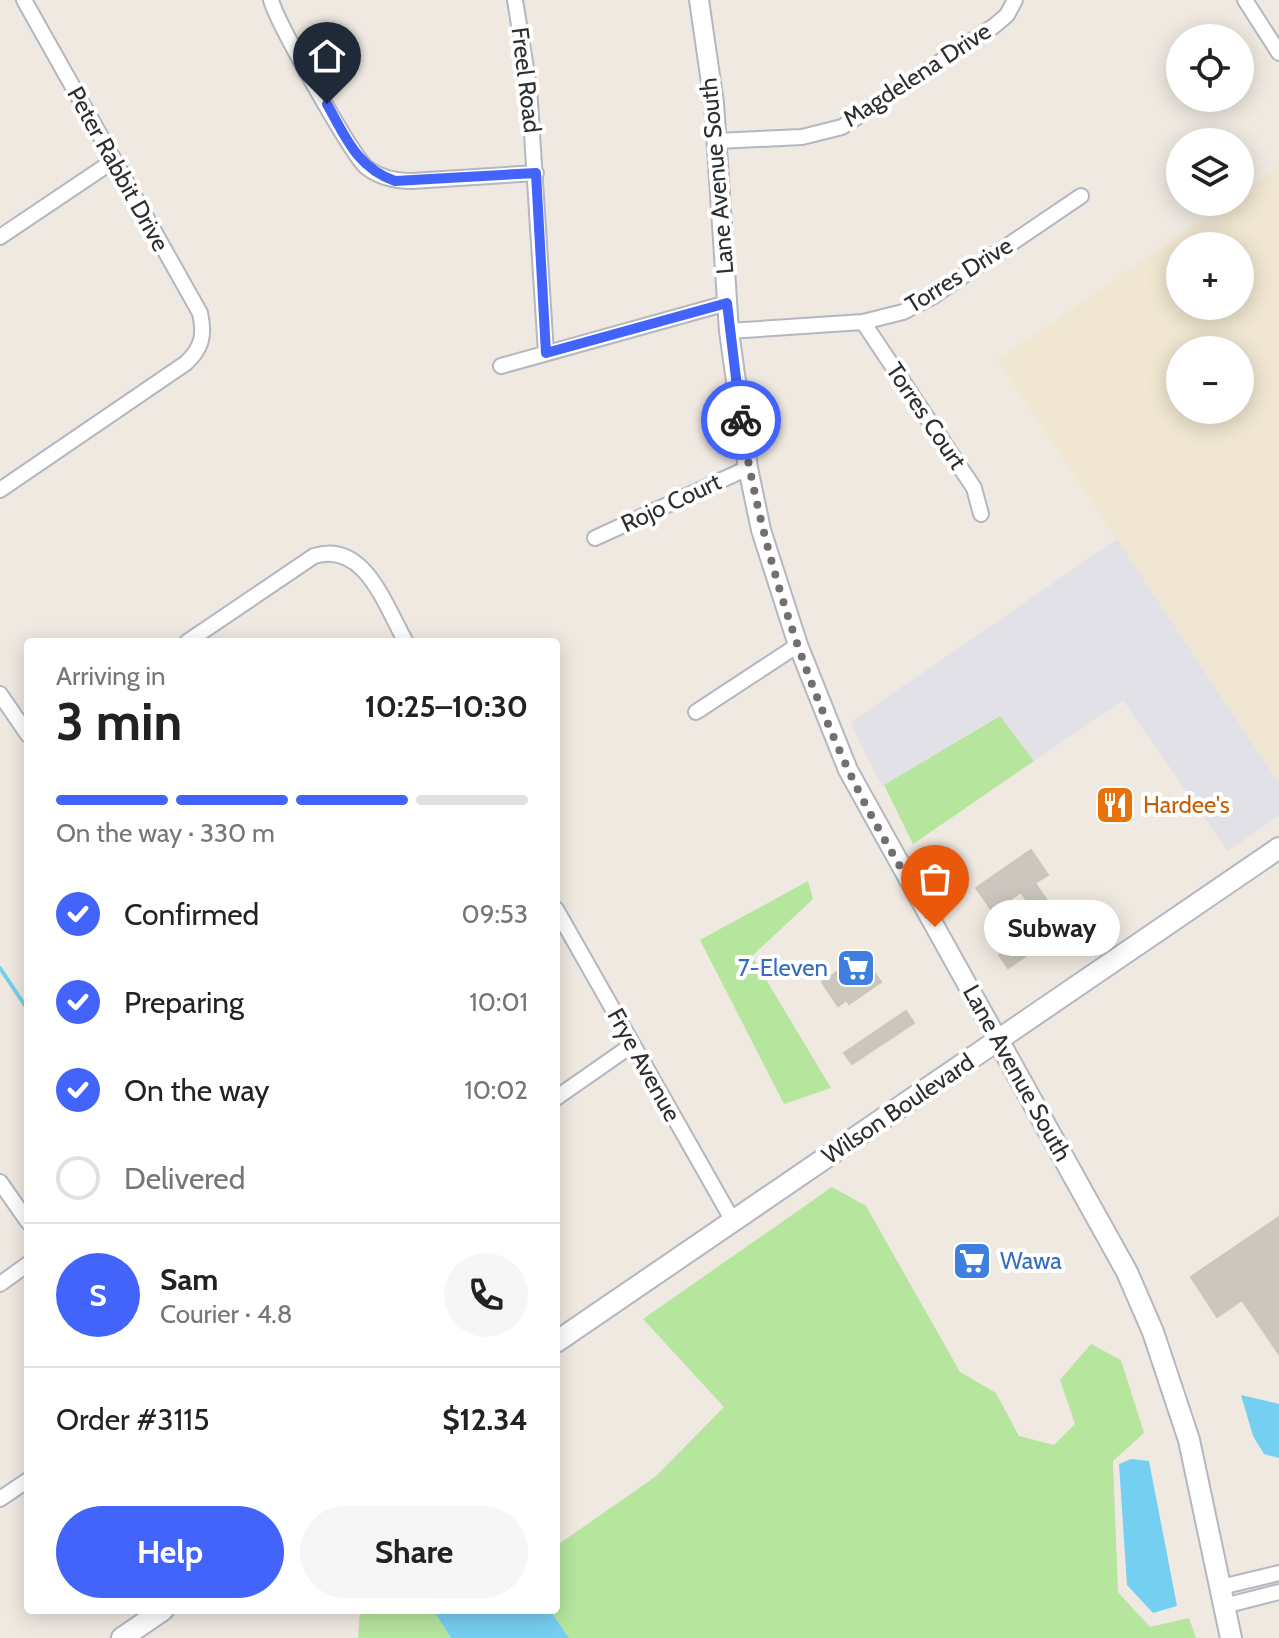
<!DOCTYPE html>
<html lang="en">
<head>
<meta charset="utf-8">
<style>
	body { margin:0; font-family:Cabin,sans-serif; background:#f6f6f6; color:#222; height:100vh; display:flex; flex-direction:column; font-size:30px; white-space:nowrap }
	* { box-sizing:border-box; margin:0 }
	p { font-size:26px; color:#767676 }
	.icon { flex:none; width:44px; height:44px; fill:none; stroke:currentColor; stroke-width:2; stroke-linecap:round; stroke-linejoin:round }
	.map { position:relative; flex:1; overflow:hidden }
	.side { position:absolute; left:24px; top:638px; width:536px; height:976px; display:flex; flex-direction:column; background:#fff; border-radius:8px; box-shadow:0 4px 20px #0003 }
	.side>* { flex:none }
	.tools { position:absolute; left:1166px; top:24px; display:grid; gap:16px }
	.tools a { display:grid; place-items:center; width:88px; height:88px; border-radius:50%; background:#fff; box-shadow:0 4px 20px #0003; font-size:40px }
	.pin { position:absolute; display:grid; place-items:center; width:68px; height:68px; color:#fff; margin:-82px -34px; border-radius:50% 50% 50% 0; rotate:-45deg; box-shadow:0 0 8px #0007 }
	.pin .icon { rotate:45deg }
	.courier { position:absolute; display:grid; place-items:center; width:80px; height:80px; margin:-40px; border:6px solid #4264fb; border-radius:50%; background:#fff; color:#222; box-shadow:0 2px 10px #0007 }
	.bubble { position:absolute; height:56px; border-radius:28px; background:#fff; box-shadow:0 4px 20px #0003; font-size:26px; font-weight:700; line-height:56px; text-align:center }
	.headline em { font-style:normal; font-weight:700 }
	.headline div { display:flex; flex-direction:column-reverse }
	.headline { display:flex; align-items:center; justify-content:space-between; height:136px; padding:0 32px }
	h1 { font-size:52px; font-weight:700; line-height:60px }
	.bar { display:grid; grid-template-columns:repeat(4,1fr); gap:12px 8px; align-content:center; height:96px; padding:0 32px }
	.bar i { height:10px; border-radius:6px; background:#e0e0e0 }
	.bar .current { background:#4264fb }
	.bar p { grid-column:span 4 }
	.line { display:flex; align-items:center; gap:20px; padding:0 32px; border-top:2px solid #e0e0e0 }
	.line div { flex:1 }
	.round { display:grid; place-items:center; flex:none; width:84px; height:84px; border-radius:42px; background:#f6f6f6 }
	ol { padding:0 32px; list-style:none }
	li { display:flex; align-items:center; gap:24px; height:88px }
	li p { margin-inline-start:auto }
	li .icon { padding:8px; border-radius:50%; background:#4264fb; color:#fff; stroke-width:4 }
	li:last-child { color:#767676 }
	li i { width:44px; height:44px; border:4px solid #e0e0e0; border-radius:50% }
	.primary-button { display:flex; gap:16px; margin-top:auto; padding:16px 32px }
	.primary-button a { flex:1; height:92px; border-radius:48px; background:#4264fb; color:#fff; font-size:32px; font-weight:700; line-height:92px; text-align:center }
	.primary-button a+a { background:#f6f6f6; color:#222 }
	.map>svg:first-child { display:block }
	.industrial { fill:#e3e1e8 }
	.education { fill:#f0e6d1; fill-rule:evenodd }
	.green { fill:#b6e59e }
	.water { fill:#75cff0 }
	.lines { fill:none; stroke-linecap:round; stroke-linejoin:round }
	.stream { stroke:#75cff0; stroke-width:4 }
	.building { fill:#cbc7bf; stroke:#cbc5ba; stroke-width:2 }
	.minor-casing { stroke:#b4b7c1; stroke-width:18 }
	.tertiary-casing { stroke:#b4b7c1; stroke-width:22 }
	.secondary-casing { stroke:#b4b7c1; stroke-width:24 }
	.minor { stroke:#fff; stroke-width:14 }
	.tertiary { stroke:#fff; stroke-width:18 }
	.secondary { stroke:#fff; stroke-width:20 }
	.done { stroke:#726f6d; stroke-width:8; stroke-dasharray:0 14.4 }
	.route { stroke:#4264fb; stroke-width:10 }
	.labels { text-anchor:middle; stroke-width:8; stroke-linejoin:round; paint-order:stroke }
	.street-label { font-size:24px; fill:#2e2e2e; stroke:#fff }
	.food-label { font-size:24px; fill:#c56008; stroke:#fff; text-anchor:start }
	.shop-label { font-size:24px; fill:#366cbe; stroke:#fff; text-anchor:end }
</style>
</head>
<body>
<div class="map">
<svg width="1279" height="1638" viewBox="0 0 1279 1638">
	<rect width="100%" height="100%" fill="#efe9e1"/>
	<!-- industrial -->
	<path class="industrial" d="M 1117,539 L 1279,783 L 1279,815 L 1228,851 L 1123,700 L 1034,761 L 999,716 L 882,787 L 851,724 L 854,720 Z"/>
	<!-- education -->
	<path class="education" d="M 1279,167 L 1279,783 L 998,360 L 1228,202 L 1240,202 L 1240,194 ZM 1180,246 L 1240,246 L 1240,306 L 1180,306 ZM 1180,350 L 1240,350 L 1240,410 L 1180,410 Z"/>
	<!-- green -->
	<path class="green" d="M 1000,716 L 1034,761 L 913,844 L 884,785 Z
		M 808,881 L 813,899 L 752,956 L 831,1088 L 784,1104 L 700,940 Z
		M 832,1187 L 866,1206 L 960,1372 L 996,1393 L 1019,1436 L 1054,1445 L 1075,1424 L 1060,1380 L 1091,1344 L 1121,1360 L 1144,1433 L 1113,1461 L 1118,1592 L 1150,1627 L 1189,1618 L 1196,1638 L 569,1638 L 550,1610 L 556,1610 L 556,1546 L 655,1477 L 724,1407 L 643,1319 Z
		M 360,1610 L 433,1610 L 451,1638 L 358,1638 Z"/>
	<!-- water -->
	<path class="water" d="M 1241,1395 L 1279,1404 L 1279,1458 L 1264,1454 L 1253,1436 Z
		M 1131,1459 L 1149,1461 L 1177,1606 L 1153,1613 L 1127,1585 L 1119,1464 Z
		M 433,1610 L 550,1610 L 569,1638 L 451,1638 Z"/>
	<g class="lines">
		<!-- stream -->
		<path class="stream" d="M 0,968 L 28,1010"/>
	</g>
	<!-- building -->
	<path class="building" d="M 1031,850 L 1048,875 L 1035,883 L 1057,915 L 1073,905 L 1082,918 L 1008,968 L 999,955 L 1044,925 L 1021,892 L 993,912 L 976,888 Z
		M 862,955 L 881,982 L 849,1004 L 847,1000 L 838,1006 L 822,982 Z
		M 906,1011 L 914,1023 L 852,1064 L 844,1053 Z
		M 1279,1217 L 1279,1354 L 1242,1300 L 1217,1317 L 1191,1277 Z"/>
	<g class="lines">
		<defs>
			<path id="minor" d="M 271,0 C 276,21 351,153 366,167 C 380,178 395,181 412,181 L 536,173
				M 515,0 L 529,87 L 546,353
				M 1245,0 L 1279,53
				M 717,141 L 802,137 L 842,127 L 994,26 L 1007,15 L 1015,0
				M 0,237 L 113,161
				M 863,322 L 974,488 L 981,514
				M 729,331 L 863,322 L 903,312 L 932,297 L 1081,196
				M 501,366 L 727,303
				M 0,490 L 186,363 C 202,348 205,335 200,313 L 24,0
				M 595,538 L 748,468
				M 187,642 L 314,556 C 365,540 385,606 406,642
				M 0,694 L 28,735
				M 696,712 L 798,645
				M 556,909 L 733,1221
				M 556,1098 L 632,1045
				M 0,1182 L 28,1222
				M 0,1284 L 28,1264
				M 0,1499 L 28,1480
				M 1221,1587 L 1279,1573
				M 1224,1606 L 1279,1592"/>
			<path id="tertiary" d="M 699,0 L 714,103 L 729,331 L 748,468 L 761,530 L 798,645 L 848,770 L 998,1040"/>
			<path id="secondary" d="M 998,1040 L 1127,1272 L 1153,1332 L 1189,1440 L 1231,1638
				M 556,1342 L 1279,848
				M 122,1638 L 163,1610"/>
		</defs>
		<!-- minor casing -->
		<use href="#minor" class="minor-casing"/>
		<!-- tertiary casing -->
		<use href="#tertiary" class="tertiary-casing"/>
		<!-- secondary casing -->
		<use href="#secondary" class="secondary-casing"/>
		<!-- minor -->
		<use href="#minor" class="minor"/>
		<!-- tertiary -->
		<use href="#tertiary" class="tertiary"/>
		<!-- secondary -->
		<use href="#secondary" class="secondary"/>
	</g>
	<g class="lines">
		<!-- done -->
		<path class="done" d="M 741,420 C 760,540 796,657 847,767 C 872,822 906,875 935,927"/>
		<!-- route -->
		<path class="route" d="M 327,104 C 345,136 357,168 395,181 L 536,173 L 546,353 L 727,303 L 741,420"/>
	</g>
	<!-- icons -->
	<defs>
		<symbol id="restaurant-square" viewBox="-11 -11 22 22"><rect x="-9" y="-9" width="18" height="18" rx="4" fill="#e8710a" stroke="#fff"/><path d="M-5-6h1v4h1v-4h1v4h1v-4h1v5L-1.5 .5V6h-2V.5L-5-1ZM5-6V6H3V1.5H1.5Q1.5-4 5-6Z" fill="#fff"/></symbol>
		<symbol id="supermarket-square" viewBox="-11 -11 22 22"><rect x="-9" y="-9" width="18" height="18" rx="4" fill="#3f7fe0" stroke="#fff"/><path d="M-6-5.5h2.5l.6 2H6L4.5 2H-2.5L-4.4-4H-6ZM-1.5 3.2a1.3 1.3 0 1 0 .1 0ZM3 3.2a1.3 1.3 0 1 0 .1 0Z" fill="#fff"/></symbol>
	</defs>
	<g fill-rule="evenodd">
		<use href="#restaurant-square" x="1093" y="783" width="44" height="44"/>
		<use href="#supermarket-square" x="834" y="946" width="44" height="44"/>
		<use href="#supermarket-square" x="950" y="1239" width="44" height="44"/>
	</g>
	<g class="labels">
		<!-- street labels -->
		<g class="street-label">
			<text transform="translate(917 75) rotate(-33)" y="8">Magdelena Drive</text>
			<text transform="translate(526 80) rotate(83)" y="8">Freel Road</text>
			<text transform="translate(118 169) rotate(61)" y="8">Peter Rabbit Drive</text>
			<text transform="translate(717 176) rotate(-95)" y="8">Lane Avenue South</text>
			<text transform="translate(959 275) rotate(-32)" y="8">Torres Drive</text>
			<text transform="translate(926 416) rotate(56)" y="8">Torres Court</text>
			<text transform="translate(671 503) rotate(-25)" y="8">Rojo Court</text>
			<text transform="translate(644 1065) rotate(61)" y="8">Frye Avenue</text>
			<text transform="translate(1017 1073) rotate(61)" y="8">Lane Avenue South</text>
			<text transform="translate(898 1109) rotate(-34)" y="8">Wilson Boulevard</text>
		</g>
		<!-- food labels -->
		<g class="food-label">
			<text x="1143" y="813">Hardee's</text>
		</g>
		<!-- shop labels -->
		<g class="shop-label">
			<text x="828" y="976">7-Eleven</text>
			<text x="1000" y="1269" text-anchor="start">Wawa</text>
		</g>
	</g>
</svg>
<div class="tools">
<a><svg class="icon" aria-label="locate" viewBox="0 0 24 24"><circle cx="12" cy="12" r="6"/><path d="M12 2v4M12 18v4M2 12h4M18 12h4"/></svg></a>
<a><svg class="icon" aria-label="layers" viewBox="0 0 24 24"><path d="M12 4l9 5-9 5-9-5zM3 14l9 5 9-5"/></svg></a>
<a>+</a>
<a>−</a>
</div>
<div class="pin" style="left:935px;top:927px;background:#ea580c"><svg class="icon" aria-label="bag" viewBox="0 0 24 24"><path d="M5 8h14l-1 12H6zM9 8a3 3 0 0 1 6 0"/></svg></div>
<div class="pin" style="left:327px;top:104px;background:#1f2937"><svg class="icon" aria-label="home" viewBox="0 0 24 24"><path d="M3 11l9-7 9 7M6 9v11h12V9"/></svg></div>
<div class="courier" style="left:741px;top:420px"><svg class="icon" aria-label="bike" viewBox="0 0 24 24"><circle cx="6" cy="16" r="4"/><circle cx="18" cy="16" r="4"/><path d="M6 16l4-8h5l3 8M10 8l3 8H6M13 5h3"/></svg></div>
<div class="bubble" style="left:984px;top:900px;width:136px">Subway</div>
<section class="side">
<div class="headline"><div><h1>3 min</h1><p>Arriving in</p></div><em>10:25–10:30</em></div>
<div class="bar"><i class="current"></i><i class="current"></i><i class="current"></i><i></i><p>On the way · 330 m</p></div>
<ol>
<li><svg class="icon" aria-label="check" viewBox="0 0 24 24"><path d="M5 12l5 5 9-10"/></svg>Confirmed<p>09:53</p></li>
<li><svg class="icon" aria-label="check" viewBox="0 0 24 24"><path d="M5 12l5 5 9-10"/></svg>Preparing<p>10:01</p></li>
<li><svg class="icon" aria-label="check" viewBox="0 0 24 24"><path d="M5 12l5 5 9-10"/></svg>On the way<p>10:02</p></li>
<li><i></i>Delivered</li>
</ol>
<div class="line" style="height:144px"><b class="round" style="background:#4264fb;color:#fff">S</b><div><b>Sam</b><p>Courier · 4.8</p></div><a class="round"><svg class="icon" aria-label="phone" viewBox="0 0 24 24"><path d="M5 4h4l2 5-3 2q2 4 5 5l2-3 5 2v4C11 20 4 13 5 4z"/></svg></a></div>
<div class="line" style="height:104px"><div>Order #3115</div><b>$12.34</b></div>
<div class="primary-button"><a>Help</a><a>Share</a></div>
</section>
</div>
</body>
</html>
